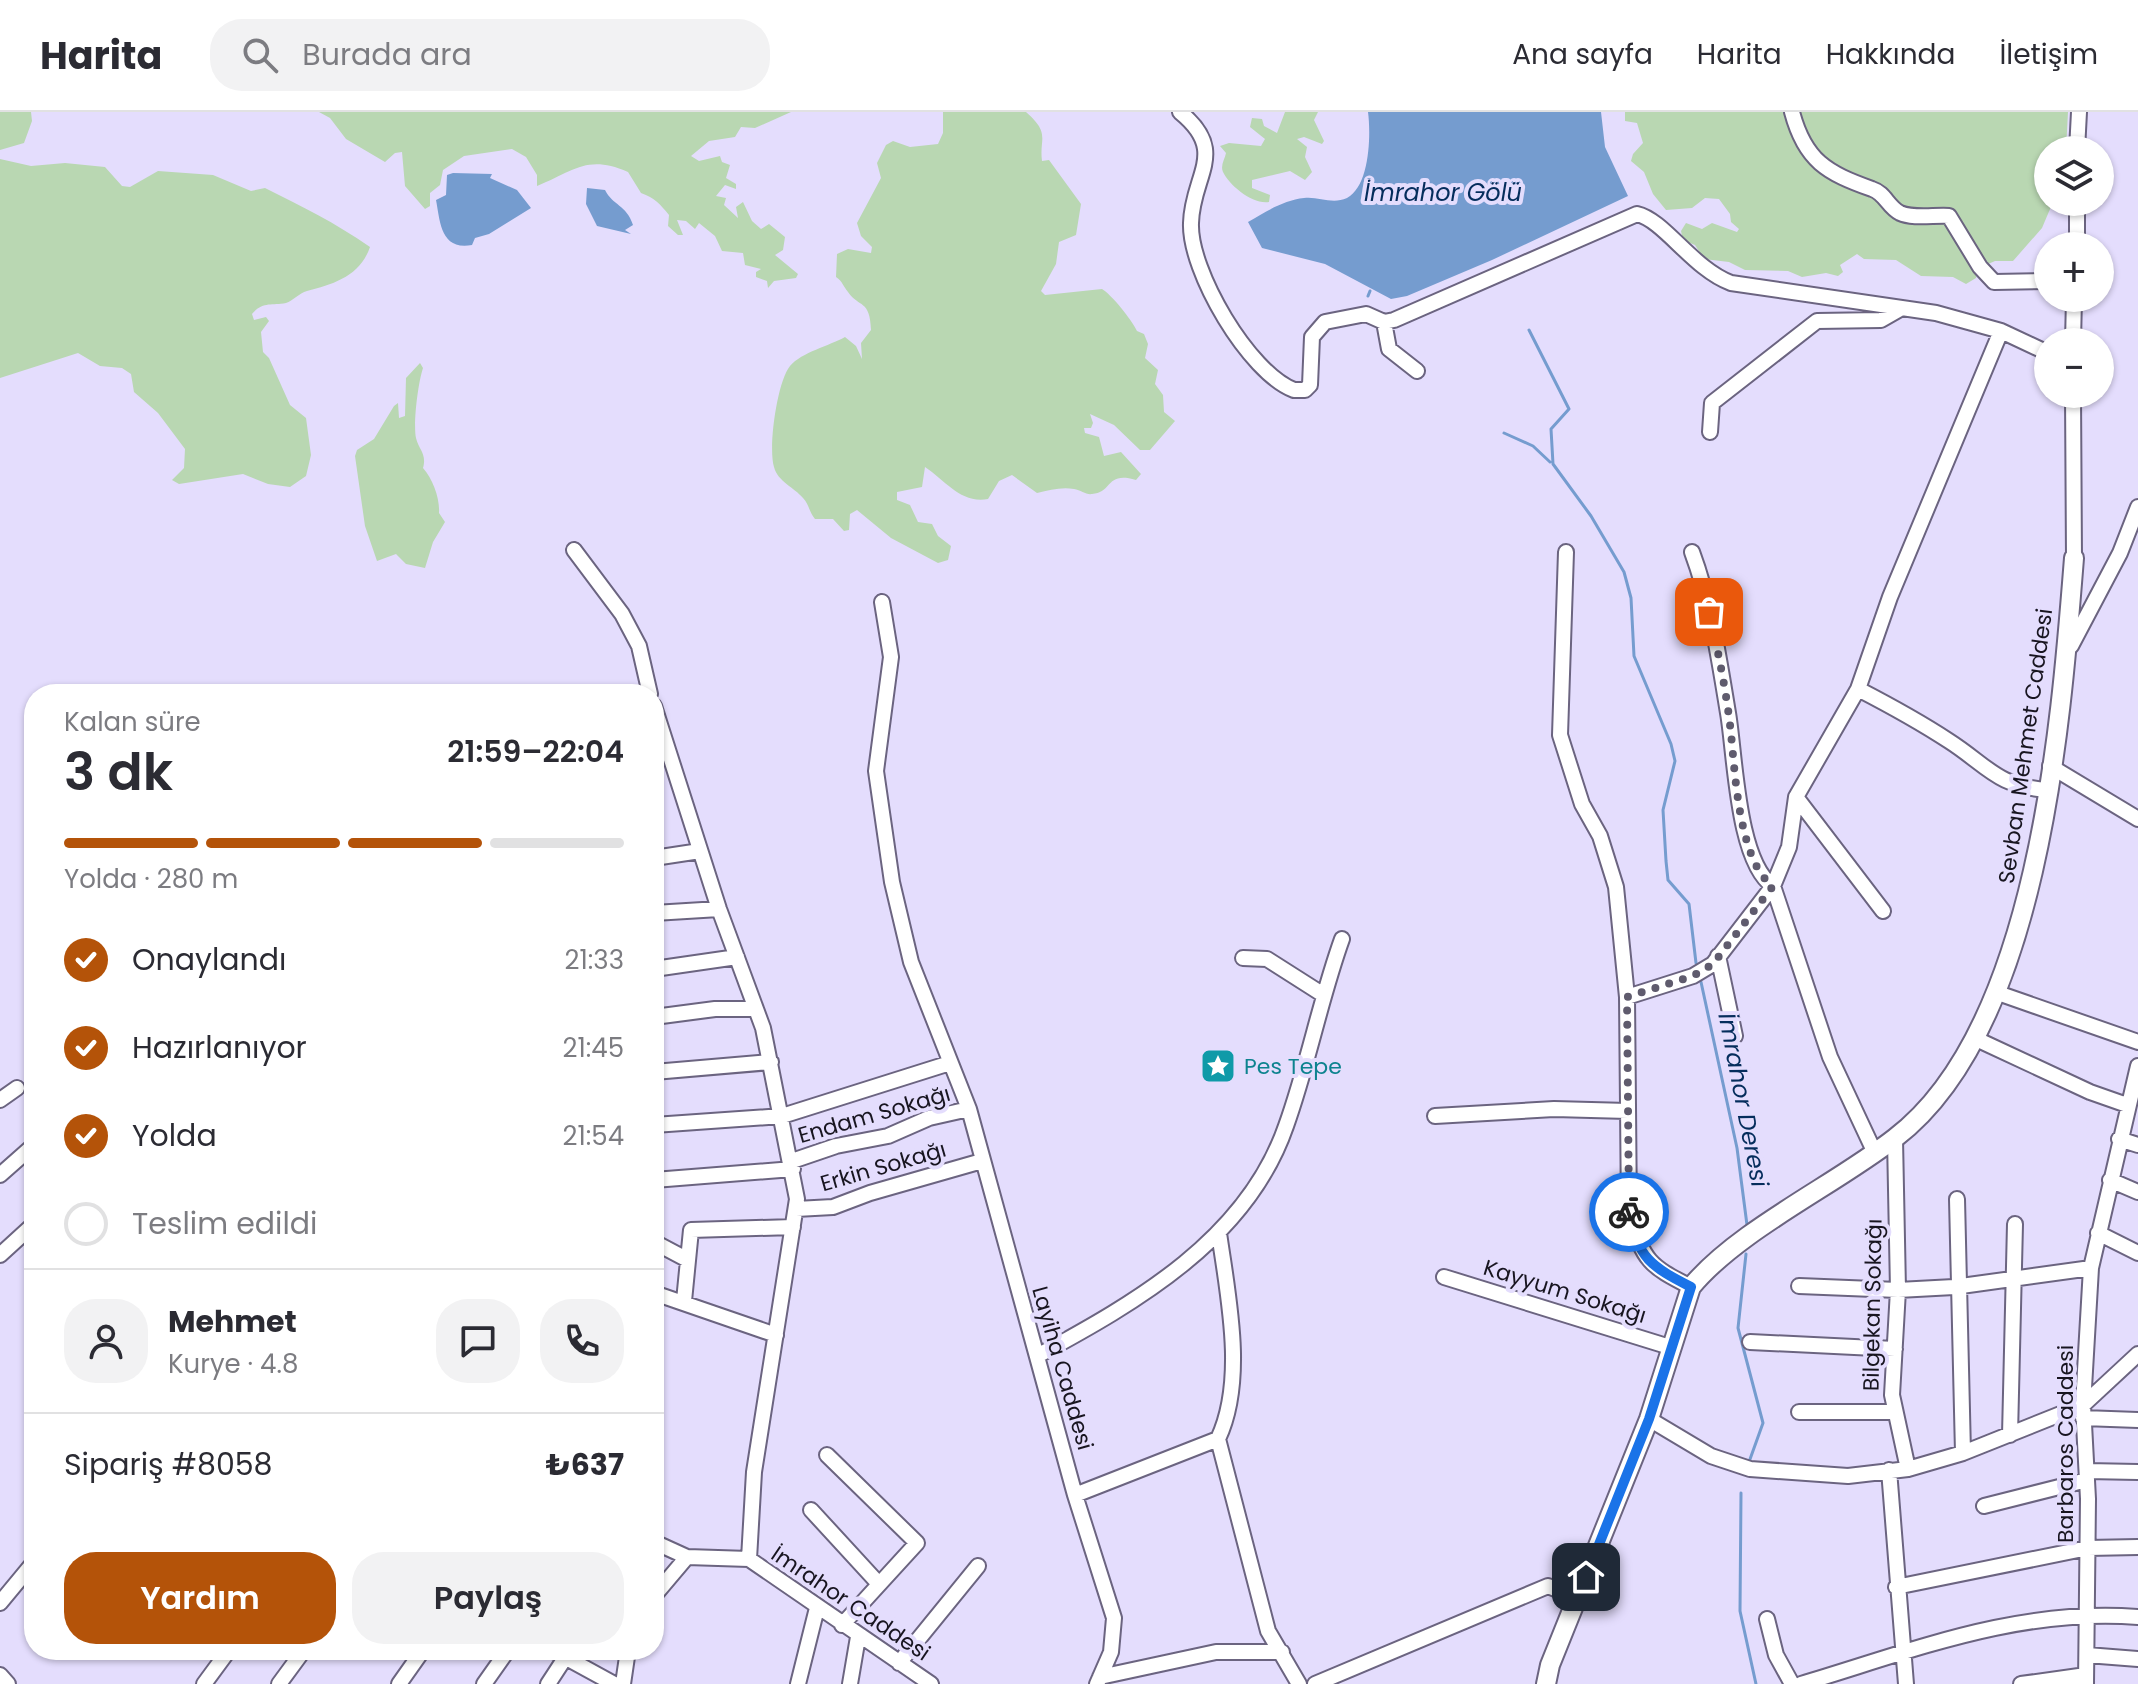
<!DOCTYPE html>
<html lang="tr">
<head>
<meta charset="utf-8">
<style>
	body { margin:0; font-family:Poppins,sans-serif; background:#f2f2f3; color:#2b2b33; height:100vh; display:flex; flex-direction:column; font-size:30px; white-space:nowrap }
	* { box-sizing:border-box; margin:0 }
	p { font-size:26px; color:#7c7c81 }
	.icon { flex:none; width:44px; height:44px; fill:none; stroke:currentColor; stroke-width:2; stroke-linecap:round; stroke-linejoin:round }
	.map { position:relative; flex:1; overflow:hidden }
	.panel { position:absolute; left:24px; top:572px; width:640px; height:976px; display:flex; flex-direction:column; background:#fff; border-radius:32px; box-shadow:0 2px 6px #0004 }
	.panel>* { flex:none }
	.buttons { position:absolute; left:2034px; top:24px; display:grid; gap:16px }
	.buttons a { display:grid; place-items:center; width:80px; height:80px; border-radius:50%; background:#fff; box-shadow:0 2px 6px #0004; font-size:40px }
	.pin { position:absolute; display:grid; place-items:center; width:68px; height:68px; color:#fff; margin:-34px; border-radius:16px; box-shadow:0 4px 12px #0006 }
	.courier { position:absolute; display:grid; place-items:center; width:80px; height:80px; margin:-40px; border:6px solid #1a73e8; border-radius:50%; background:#fff; color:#222; box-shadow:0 2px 10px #0007 }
	.summary em { font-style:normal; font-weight:600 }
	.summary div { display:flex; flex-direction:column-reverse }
	.summary { display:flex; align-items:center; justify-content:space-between; height:136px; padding:0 40px }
	h1 { font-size:52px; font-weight:600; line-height:60px }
	.bar { display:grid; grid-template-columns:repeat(4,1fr); gap:12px 8px; align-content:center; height:96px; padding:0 40px }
	.bar i { height:10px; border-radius:6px; background:#e1e1e2 }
	.bar .active { background:#b45309 }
	.bar p { grid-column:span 4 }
	.line { display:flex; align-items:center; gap:20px; padding:0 40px; border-top:2px solid #e1e1e2 }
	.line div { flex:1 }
	.round { display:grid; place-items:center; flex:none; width:84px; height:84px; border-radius:32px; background:#f2f2f3 }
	ol { padding:0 40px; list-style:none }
	li { display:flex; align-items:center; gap:24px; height:88px }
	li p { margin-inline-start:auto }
	li .icon { padding:8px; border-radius:50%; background:#b45309; color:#fff; stroke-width:4 }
	li:last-child { color:#7c7c81 }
	li i { width:44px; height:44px; border:4px solid #e1e1e2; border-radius:50% }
	.primary-button { display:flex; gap:16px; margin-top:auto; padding:16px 40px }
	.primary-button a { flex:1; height:92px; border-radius:32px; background:#b45309; color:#fff; font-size:32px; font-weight:600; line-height:92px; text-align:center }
	.primary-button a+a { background:#f2f2f3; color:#2b2b33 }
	header { display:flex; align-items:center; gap:48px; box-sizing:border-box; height:112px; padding:0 40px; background:#fff; border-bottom:2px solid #e1e1e2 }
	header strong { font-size:38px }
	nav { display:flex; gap:44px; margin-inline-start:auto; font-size:28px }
	.search { width:560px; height:72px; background:#f2f2f3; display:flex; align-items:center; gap:20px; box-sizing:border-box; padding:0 28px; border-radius:32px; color:#7c7c81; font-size:30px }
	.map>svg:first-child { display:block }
	.green { fill:#b9d7b2 }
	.water { fill:#759ccf }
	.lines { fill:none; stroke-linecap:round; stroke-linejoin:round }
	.stream { stroke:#759ccf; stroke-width:3 }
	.minor-casing { stroke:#6b6480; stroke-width:18 }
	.major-casing { stroke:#6b6480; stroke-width:22 }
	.minor { stroke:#fff; stroke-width:14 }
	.major { stroke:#fff; stroke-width:18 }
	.done { stroke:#5f5b6d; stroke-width:8; stroke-dasharray:0 14.4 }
	.route { stroke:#1a73e8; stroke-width:10 }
	.labels { text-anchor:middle; stroke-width:8; stroke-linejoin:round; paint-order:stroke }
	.street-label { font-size:22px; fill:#181520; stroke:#e4ddfd }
	.culture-label { font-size:22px; fill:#0d838f; stroke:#e4ddfd; text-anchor:start }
	.water-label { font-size:24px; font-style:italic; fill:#052d5c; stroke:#e4ddfd }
</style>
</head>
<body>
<header>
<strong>Harita</strong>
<div class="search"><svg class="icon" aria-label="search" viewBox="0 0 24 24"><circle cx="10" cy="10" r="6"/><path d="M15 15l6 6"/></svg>Burada ara</div>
<nav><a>Ana sayfa</a><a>Harita</a><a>Hakkında</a><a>İletişim</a></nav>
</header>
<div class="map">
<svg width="2138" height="1572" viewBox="0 0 2138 1572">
	<rect width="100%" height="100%" fill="#e4ddfd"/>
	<!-- green -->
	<path class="green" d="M 0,0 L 31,0 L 32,9 L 24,31 L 0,38 Z
		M 319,0 L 791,0 L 755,16 L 741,15 L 735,25 L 709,29 L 691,44 L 699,49 L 720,44 L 722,50 L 730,53 L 726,66 L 736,72 L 736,77 L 725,73 L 716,84 L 726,86 L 724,93 L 738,106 L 736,95 L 743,90 L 752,109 L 761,117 L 769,112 L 785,125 L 783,138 L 775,143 L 798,162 L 796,166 L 774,169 L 768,176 L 767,169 L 756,165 L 756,160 L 761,157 L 745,153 L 743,141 L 722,139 L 715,124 L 699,111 L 695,117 L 686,109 L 677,108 L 683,123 L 678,123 L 668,114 L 669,103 C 660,92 655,86 641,81 L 628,60 C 587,42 574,59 537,74 L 537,63 L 526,45 L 512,37 L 464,44 L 443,58 L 440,73 L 430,81 L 430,94 L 425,97 L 405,74 L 402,40 L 395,41 L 385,50 L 346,27 L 330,6 Z
		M 943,0 L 1026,0 C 1051,22 1039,26 1042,49 L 1049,48 L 1081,92 L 1076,123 L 1059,130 L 1056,152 L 1041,179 L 1045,183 L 1102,177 C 1111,182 1132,208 1137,219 L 1144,222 L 1148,232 L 1145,246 L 1158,258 L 1155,272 L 1163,283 L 1164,300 L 1175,309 L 1150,338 L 1140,338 L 1114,313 L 1090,302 L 1093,311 L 1091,316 L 1084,316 L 1085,321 L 1099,325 L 1104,344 L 1121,340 L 1141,362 L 1136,368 C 1105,359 1113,381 1092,382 C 1086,383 1081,378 1074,377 C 1061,375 1050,378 1037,381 L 1012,363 L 999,369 L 988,387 C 961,392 946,369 925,355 L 922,375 L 897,380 L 897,388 L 910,393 L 918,410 L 932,412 L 938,424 L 951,434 L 948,448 L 938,451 L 891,426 L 857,398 L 850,402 L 849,418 L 844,419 L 833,407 L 815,407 C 809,400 809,392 803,386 C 794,375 778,370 774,355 C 768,336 777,270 790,254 C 802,240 829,234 845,225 L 856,234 L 862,247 L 861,231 L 871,218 C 870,187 859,196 848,180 C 843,174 843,170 836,165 L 837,142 L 848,137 L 871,141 L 872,135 L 861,124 L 857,111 L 881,66 L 877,51 L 886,33 L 893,29 L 910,35 L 938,32 L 943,21 Z
		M 1285,0 L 1318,0 L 1314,8 L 1324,29 L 1322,32 L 1304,25 L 1297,27 L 1307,35 L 1305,45 L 1312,60 L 1305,68 L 1290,59 L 1252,68 L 1252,76 L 1270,83 L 1269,90 C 1253,93 1229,73 1223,60 C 1220,53 1225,47 1226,41 L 1220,34 L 1229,31 L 1261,34 L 1265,27 L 1250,15 L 1252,6 L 1262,7 L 1264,14 L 1277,21 Z
		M 1625,0 L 2068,0 L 2066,38 L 2048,38 L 2048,90 L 2053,90 L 2042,116 L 2013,149 L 1995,149 L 1979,156 L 1976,166 L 1966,172 L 1953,165 L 1921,164 L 1896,148 L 1864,147 L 1857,142 L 1840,153 L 1843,160 L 1838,164 L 1826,161 L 1802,165 L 1788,159 L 1745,158 L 1729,150 L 1704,147 L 1695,133 L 1683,128 L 1681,119 L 1686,111 L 1702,117 L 1712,111 L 1737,120 L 1739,117 L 1731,110 L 1730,102 L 1719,87 L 1705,86 L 1692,96 L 1666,98 L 1653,82 L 1644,60 L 1631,49 L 1633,42 L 1643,31 L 1637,11 L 1625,9 Z
		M 0,47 L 31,54 L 65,51 L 105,55 L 122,74 L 130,75 L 158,59 L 213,63 L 251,79 L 265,76 C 303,95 334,110 370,135 C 360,164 334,172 307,179 C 299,181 293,189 286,191 C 271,194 263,189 252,202 L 254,208 L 266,205 L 269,209 L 261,220 L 263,240 L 269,246 L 290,293 L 306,306 L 311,343 L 306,364 L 290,375 L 268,372 L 243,362 L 179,372 L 172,368 L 184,356 L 185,337 L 158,301 L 134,280 L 131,262 L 122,256 L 100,254 L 78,241 L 0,266 Z
		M 420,251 L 423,256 C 418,271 413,312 416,326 C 419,338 427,342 423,356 C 433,367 440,387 439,401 L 445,410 L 433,430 L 425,456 L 406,452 L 396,442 L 377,449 L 365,414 L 355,344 L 357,338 L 374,327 L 394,294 L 398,291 L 399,306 L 405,304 L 406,266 Z"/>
	<!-- water -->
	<path class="water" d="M 1368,0 L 1601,0 L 1605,35 L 1628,84 L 1492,148 L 1407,184 L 1391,187 L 1325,152 L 1262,136 L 1248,110 C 1265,100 1284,88 1304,86 C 1318,84 1332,93 1347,86 C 1370,74 1371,22 1368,0 Z
		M 453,61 L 492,62 L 490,66 L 517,78 L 531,96 L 489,122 L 475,126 L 472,133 C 440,139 440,108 436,88 L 446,83 L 447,63 Z
		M 587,76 L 605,78 C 613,94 626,92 633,113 L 625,118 L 631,122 L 597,114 L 586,92 Z"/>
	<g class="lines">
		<!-- stream -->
		<path class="stream" d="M 1368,184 L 1370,179
			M 1529,218 L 1569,297 L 1551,317 L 1553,352 L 1591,404 L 1624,460 L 1631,486 L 1634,544 L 1671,632 L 1675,649 L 1663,698 L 1666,749 L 1668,768 L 1689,792 L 1696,851
			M 1504,321 L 1533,334 L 1550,350
			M 1701,870 L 1737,1036 L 1747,1113
			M 1746,1142 L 1738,1216 L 1763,1311 L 1749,1350
			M 1741,1381 L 1740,1499 L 1756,1572"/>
		<defs>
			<path id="minor" d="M 1180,0 C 1229,40 1192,63 1191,111 C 1189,159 1249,261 1294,278 L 1305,278 L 1310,273 L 1312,225 L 1325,210 L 1366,202 L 1384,210 L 1394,208 L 1637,102 C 1664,108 1693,157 1731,171 L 1936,201 L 2001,219 L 2048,241
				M 1792,0 C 1805,49 1827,61 1872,77 C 1885,81 1888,95 1900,101 C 1913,107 1934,103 1949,104 L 1980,155 L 1994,170 L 2048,169
				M 2077,38 L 2079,0
				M 2077,90 L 2077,134
				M 1384,210 L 1389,237 L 1417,259
				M 2073,230 L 2074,186
				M 2073,282 L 2074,446
				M 1710,320 L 1712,291 L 1817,209 L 1881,208 L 1902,196
				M 574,438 L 622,502 L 639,534 L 650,582
				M 1566,440 L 1560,623 L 1582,692 L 1600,724 L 1616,775 L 1627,885 L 1629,1103 C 1645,1150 1648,1153 1691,1175
				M 1692,440 C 1711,491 1719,547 1728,601 C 1735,641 1737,750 1773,774 L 1830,945 L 1874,1039
				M 882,490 L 891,545 L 876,659 L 892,770 L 911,850 L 969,997 L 1075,1383 L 1114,1506 L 1111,1540 L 1097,1572
				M 2071,534 L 2120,441 L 2138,395
				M 1858,577 C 1889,593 1920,610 1949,629 C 1988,654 1996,674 2047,678
				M 654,594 L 719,797 L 763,916 L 797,1087 L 754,1360 L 749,1447
				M 2050,654 L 2138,707
				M 1796,685 L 1883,799
				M 654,746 L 700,739
				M 654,801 L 719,797
				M 1718,844 L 1735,924
				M 1243,846 L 1267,847 L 1322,882
				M 654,857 L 737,845
				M 1995,880 L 2138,930
				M 1627,885 L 1693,864 L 1713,852 L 1773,774 L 1789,735 L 1796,685 L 1858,577 L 1890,485 L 2001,219
				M 654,905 L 715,897 L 756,897
				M 1974,926 L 2090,980 L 2127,993
				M 654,960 L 771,950
				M 0,988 L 17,976
				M 1435,1004 L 1554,997 L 1628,999
				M 654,1013 L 782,1004 L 950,951
				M 1895,1027 L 1898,1178 L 1892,1283 L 1908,1357
				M 2119,1027 L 2138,1033
				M 792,1049 L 836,1034 L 888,1024 L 929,1006 L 969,997
				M 0,1063 L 34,1033
				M 654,1068 L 793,1057
				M 2110,1068 L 2138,1080
				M 1957,1087 L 1963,1341
				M 796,1097 L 833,1095 L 870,1081 L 982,1049
				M 1219,1121 C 1228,1184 1246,1268 1218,1327 L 1268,1519 L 1299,1572
				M 2098,1121 L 2138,1141
				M 654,1130 L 688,1148
				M 0,1143 L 34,1112
				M 1444,1165 L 1673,1236
				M 1799,1174 L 1898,1178 L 1954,1175 L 2091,1156
				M 654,1181 L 776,1223
				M 684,1189 L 691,1118 L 793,1115
				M 1750,1230 L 1895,1237
				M 1037,1244 C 1137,1190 1247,1127 1286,1014 C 1308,953 1320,888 1342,827
				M 1799,1300 L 1894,1300
				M 2083,1306 L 2138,1308
				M 1649,1307 L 1711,1344 L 1750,1357 L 1848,1364 L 1908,1357 L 1963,1341 L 2083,1293 L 2138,1242
				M 2010,1323 L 2015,1112
				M 827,1343 L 917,1431 L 842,1513
				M 1889,1358 L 1906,1572
				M 2087,1359 L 2138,1360
				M 1075,1383 L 1218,1327
				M 1984,1394 L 2087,1368
				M 811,1398 L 879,1472
				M 654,1430 L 687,1445 L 749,1447 L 931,1572
				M 1896,1475 L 2088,1436 L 2138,1435
				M 654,1484 L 687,1445
				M 0,1491 L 34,1450
				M 1767,1507 L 1776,1543 L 1792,1572
				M 552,1538 L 614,1572
				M 2087,1543 L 2138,1547
				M 899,1551 L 978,1454
				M 0,1563 L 8,1572
				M 1100,1565 L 1216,1540 L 1282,1540
				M 204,1572 L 229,1538
				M 279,1572 L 304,1538
				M 399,1572 L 423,1538
				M 484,1572 L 508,1538
				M 548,1572 L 565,1546
				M 623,1572 L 628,1538
				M 798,1572 L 817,1496
				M 850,1572 L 858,1525
				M 1315,1572 L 1548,1474 L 1577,1486
				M 1801,1572 C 1915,1538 2017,1496 2138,1505
				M 2021,1572 L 2086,1563
				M 2086,1572 L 2088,1387 L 2083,1293 L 2091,1156 L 2138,954"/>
			<path id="major" d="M 1546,1572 L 1550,1553 L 1649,1307 L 1691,1175 C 1738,1118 1835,1073 1895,1026 C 2038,917 2061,613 2074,446"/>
		</defs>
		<!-- minor casing -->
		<use href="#minor" class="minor-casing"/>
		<!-- major casing -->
		<use href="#major" class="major-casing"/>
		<!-- minor -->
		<use href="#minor" class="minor"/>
		<!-- major -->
		<use href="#major" class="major"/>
	</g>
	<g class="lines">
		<!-- done -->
		<path class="done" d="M 1629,1100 L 1627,885 L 1693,864 L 1713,852 L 1773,774 C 1739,751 1735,660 1731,622 C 1727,582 1718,539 1709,500"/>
		<!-- route -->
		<path class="route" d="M 1586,1465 L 1649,1307 L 1691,1175 C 1652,1155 1637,1146 1629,1100"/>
	</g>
	<!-- icons -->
	<defs>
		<symbol id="sight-square" viewBox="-11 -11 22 22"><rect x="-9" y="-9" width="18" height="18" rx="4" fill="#0f9aa8" stroke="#e4ddfd"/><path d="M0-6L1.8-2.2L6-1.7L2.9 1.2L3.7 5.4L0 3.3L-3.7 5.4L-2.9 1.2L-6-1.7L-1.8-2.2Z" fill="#fff"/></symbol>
	</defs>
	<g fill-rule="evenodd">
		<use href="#sight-square" x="1198" y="934" width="40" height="40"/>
	</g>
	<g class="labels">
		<!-- street labels -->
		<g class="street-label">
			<text transform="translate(2025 634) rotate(-82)" y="8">Sevban Mehmet Caddesi</text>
			<text transform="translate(874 1002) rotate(-16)" y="8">Endam Sokağı</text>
			<text transform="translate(883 1054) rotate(-16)" y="8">Erkin Sokağı</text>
			<text transform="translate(1565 1179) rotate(17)" y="8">Kayyum Sokağı</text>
			<text transform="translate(1872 1193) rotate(-89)" y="8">Bilgekan Sokağı</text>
			<text transform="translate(1063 1256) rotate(74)" y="8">Layiha Caddesi</text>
			<text transform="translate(2065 1332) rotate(-90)" y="8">Barbaros Caddesi</text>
			<text transform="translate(851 1491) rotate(34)" y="8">İmrahor Caddesi</text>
		</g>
		<!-- culture labels -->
		<g class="culture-label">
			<text x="1244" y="962">Pes Tepe</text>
		</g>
		<!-- water labels -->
		<g class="water-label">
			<text x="1443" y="89">İmrahor Gölü</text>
			<text transform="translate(1743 988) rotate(79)" y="8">İmrahor Deresi</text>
		</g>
	</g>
</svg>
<div class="buttons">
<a><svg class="icon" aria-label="layers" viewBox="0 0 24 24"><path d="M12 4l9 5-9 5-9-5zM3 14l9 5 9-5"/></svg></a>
<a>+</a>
<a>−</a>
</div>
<div class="pin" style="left:1709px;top:500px;background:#ea580c"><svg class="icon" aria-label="bag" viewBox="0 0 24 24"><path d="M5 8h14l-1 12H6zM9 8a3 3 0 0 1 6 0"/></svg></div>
<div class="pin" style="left:1586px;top:1465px;background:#1f2937"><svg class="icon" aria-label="home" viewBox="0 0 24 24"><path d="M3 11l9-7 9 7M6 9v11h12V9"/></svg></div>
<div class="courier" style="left:1629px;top:1100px"><svg class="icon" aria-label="bike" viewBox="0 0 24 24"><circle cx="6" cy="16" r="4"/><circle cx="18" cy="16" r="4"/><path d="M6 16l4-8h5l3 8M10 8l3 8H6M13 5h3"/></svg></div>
<section class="panel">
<div class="summary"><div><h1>3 dk</h1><p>Kalan süre</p></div><em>21:59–22:04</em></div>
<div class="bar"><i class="active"></i><i class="active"></i><i class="active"></i><i></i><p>Yolda · 280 m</p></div>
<ol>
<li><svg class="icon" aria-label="check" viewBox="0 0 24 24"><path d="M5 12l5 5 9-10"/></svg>Onaylandı<p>21:33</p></li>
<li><svg class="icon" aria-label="check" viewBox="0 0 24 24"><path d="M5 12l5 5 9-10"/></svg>Hazırlanıyor<p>21:45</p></li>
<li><svg class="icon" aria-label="check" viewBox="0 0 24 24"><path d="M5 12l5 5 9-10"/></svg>Yolda<p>21:54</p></li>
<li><i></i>Teslim edildi</li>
</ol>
<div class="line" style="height:144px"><a class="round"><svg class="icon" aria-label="person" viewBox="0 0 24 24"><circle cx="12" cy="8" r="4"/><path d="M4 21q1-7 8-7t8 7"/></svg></a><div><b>Mehmet</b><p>Kurye · 4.8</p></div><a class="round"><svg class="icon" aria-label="chat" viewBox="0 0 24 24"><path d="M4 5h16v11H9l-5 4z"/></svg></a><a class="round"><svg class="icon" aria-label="phone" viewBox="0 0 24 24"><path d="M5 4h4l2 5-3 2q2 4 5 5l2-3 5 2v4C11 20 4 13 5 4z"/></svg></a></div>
<div class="line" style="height:104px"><div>Sipariş #8058</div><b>₺637</b></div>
<div class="primary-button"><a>Yardım</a><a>Paylaş</a></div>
</section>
</div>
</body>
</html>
